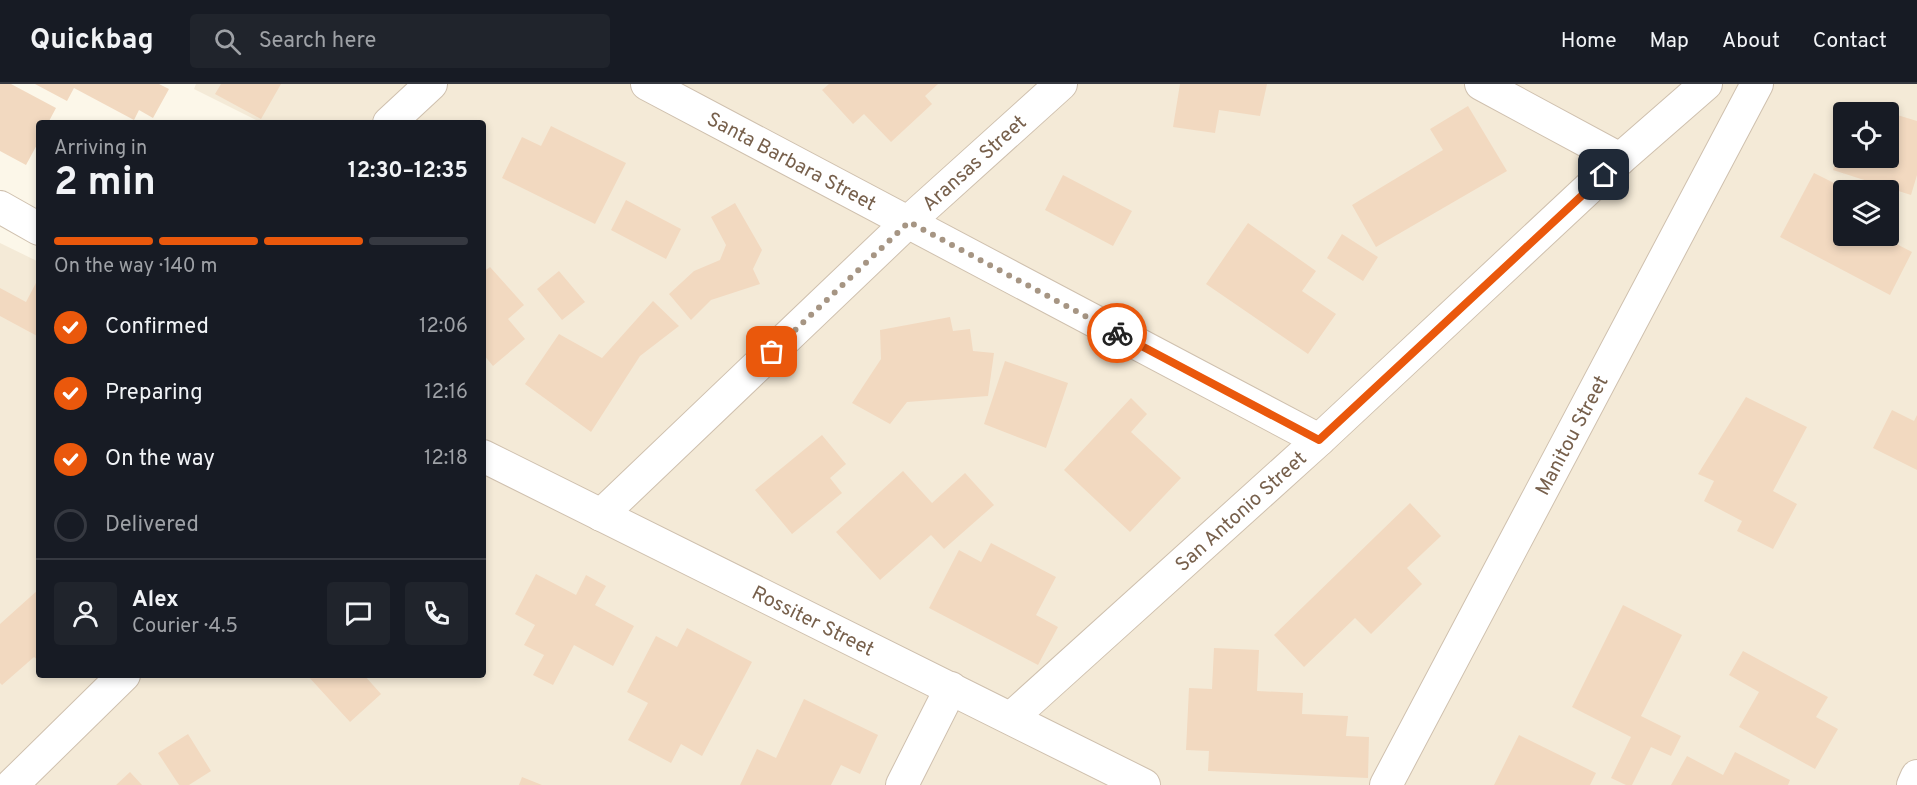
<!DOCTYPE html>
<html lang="en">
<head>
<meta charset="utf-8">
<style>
	body { margin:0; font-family:Overpass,sans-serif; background:#20242c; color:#f1f3f6; height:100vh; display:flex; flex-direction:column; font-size:22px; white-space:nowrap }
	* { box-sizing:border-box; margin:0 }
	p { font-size:20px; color:#9ea1a6 }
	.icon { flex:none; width:33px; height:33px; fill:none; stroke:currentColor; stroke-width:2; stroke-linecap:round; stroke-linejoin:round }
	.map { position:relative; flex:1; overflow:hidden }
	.sheet { position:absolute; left:36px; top:36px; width:450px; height:558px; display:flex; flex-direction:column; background:#171b24; border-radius:6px; box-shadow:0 3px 9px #0003 }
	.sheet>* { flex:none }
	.tools { position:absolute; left:1833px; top:18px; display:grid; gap:12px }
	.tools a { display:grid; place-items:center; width:66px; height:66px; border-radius:6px; background:#171b24; box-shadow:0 3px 9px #0003; font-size:30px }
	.pin { position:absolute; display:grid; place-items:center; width:51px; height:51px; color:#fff; margin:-26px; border-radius:12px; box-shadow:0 3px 9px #0006 }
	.courier { position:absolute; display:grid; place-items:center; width:60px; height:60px; margin:-30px; border:4px solid #ea580c; border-radius:50%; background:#fff; color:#222; box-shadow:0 2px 8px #0007 }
	.overview em { font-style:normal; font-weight:700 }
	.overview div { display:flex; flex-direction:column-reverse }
	.overview { display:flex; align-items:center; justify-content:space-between; height:102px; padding:0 18px }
	h1 { font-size:39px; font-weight:700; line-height:45px }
	.bar { display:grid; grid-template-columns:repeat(4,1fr); gap:9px 6px; align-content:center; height:72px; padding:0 18px }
	.bar i { height:8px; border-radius:4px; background:#363941 }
	.bar .on { background:#ea580c }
	.bar p { grid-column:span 4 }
	.line { display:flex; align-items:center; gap:15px; padding:0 18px; border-top:2px solid #363941 }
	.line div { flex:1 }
	.round { display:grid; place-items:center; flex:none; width:63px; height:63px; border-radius:6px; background:#20242c }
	ol { padding:0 18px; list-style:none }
	li { display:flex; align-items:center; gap:18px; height:66px }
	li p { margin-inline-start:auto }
	li .icon { padding:6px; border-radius:50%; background:#ea580c; color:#fff; stroke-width:4 }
	li:last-child { color:#9ea1a6 }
	li i { width:33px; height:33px; border:3px solid #363941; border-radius:50% }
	header { display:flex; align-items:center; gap:36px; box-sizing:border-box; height:84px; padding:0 30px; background:#171b24; border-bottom:2px solid #363941 }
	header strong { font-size:28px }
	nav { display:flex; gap:33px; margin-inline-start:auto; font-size:21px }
	.search { width:420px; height:54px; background:#20242c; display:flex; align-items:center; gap:15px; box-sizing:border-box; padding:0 21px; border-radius:6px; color:#9ea1a6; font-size:22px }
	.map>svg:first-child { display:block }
	.residential { fill:#f4ead7; fill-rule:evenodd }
	.building { fill:#f2d9c0 }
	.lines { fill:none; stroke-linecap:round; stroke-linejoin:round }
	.minor-casing { stroke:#cfc0ae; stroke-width:34 }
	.minor { stroke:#fff; stroke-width:32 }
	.done { stroke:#a69583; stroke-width:6; stroke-dasharray:0 10.8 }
	.route { stroke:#ea580c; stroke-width:8 }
	.labels { text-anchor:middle; stroke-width:5; stroke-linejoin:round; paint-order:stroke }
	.street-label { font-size:20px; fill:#77604c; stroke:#fffaef }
</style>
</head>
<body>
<header>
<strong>Quickbag</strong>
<div class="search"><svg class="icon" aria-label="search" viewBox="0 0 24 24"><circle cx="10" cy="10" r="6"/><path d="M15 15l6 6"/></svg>Search here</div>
<nav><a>Home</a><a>Map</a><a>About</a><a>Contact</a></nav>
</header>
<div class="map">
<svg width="1917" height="701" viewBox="0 0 1917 701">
	<rect width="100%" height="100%" fill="#fcf7e9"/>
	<!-- residential -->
	<path class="residential" d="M 196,0 L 1917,0 L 1917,701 L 0,701 L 0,159 L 39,178 L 39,591 L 483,591 L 483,39 L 262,39 L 194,5 ZM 1844,28 L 1888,28 L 1888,74 L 1844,74 ZM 1844,106 L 1888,106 L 1888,152 L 1844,152 Z"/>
	<!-- building -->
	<path class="building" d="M 0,0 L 11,0 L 56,24 L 48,39 L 39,39 L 39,57 L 26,81 L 0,67 Z
		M 35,0 L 159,0 L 169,5 L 153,34 L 139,26 L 134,36 L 74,4 L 67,17 Z
		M 221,0 L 281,0 L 261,35 L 215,10 Z
		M 829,0 L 938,0 L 925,12 L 932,20 L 891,58 L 864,30 L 853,40 L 822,6 Z
		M 1180,0 L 1267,0 L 1260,32 L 1219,26 L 1215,49 L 1173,43 Z
		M 1468,22 L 1507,87 L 1376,163 L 1352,121 L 1443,66 L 1430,45 Z
		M 1894,30 L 1917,37 L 1917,91 L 1911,111 L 1833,86 L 1843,56 L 1844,74 L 1888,74 L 1888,47 Z
		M 551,42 L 626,79 L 595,140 L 502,94 L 522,53 L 541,62 Z
		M 1814,89 L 1848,106 L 1844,106 L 1844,152 L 1881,152 L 1912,168 L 1890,211 L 1780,153 Z
		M 1063,91 L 1132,127 L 1113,162 L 1045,126 Z
		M 626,116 L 681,145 L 666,175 L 611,146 Z
		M 735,119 L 762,166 L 753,185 L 760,200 L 711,216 L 691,236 L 669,210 L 694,187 L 720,176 L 726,161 L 711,133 Z
		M 1248,139 L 1316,187 L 1302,207 L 1336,230 L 1308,270 L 1206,200 Z
		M 1342,150 L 1378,173 L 1363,197 L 1327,174 Z
		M 490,183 L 524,221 L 508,235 L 525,255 L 493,282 L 483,270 L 483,188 Z
		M 559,187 L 585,218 L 562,236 L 537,205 Z
		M 37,197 L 39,197 L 39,253 L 0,232 L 0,204 L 26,218 Z
		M 653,217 L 679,242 L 640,272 L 591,348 L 525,300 L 559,250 L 602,274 Z
		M 950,233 L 953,247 L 970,245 L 973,267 L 994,269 L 988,312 L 907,318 L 890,340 L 852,319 L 881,275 L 880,246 Z
		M 1005,277 L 1068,299 L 1046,364 L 984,340 Z
		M 1746,313 L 1807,343 L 1773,407 L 1797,420 L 1773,465 L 1737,447 L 1742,437 L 1704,417 L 1714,397 L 1698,390 Z
		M 1131,314 L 1147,330 L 1131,348 L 1181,394 L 1130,448 L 1064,386 Z
		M 1892,326 L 1914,337 L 1917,331 L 1917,386 L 1873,364 Z
		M 822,351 L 846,380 L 830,394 L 842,409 L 792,450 L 755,406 Z
		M 903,387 L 932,419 L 965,389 L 994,421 L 944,465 L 931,451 L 880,496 L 836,448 Z
		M 1410,419 L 1441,452 L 1407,484 L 1422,500 L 1371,550 L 1355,534 L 1304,583 L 1274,551 Z
		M 991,459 L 1056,493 L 1036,531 L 1058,543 L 1038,581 L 929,524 L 959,466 L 981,478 Z
		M 536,490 L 576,511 L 586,491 L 606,502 L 595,521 L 634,542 L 613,582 L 574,561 L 553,601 L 533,591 L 544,571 L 524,561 L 535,541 L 515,530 Z
		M 39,505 L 39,577 L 34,573 L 2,601 L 0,599 L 0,540 Z
		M 1623,521 L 1682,551 L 1641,632 L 1681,652 L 1671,672 L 1651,663 L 1632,701 L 1626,701 L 1611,694 L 1631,653 L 1572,623 Z
		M 687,544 L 752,578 L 702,672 L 681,660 L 671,679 L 628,656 L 648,619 L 627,608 L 656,552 L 677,563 Z
		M 1214,564 L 1259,566 L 1257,607 L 1303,609 L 1302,630 L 1348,632 L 1346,652 L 1369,653 L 1368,694 L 1208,687 L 1209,667 L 1186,666 L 1189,604 L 1212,605 Z
		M 1743,567 L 1828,613 L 1816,633 L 1838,645 L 1815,685 L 1739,643 L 1759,608 L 1729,591 Z
		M 307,591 L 364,591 L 381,610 L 350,638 Z
		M 804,615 L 878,651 L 860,690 L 841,681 L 831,701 L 740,701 L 757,665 L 776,674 Z
		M 188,650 L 211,687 L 189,701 L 179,701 L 158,669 Z
		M 1519,651 L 1596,689 L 1590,701 L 1494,701 Z
		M 1735,668 L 1790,696 L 1788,701 L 1671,701 L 1687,672 L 1723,691 Z
		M 130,688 L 142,701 L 116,701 Z
		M 522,693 L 542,701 L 519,701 Z"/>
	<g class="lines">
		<defs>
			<g id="minor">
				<path id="s1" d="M 647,0 L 1319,356"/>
				<path d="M 1481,0 L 1620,75"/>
				<path d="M 389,39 L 431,0"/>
				<path d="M 0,123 L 39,145"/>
				<path id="s2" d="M 483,372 L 1144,701"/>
				<path id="s3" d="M 601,431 L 908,138 L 1061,0"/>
				<path id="s4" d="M 1011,634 L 1319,356 L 1620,75 L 1706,0"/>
				<path d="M 12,701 L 124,591"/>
				<path d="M 902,701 L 951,604"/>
				<path id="s5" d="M 1386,701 L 1757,0"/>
				<path d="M 1913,701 L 1917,692"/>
			</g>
		</defs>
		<!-- minor casing -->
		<use href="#minor" class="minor-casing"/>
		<!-- minor -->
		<use href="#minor" class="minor"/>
	</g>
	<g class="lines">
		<!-- done -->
		<path class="done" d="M 772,268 L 909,138 L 1117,249"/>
		<!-- route -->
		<path class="route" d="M 1117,249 L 1319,356 L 1604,91"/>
	</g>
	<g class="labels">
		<!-- street labels -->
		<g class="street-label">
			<text dy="7" stroke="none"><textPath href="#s1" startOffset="164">Santa Barbara Street</textPath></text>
			<text dy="7" stroke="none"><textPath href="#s3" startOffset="513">Aransas Street</textPath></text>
			<text dy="7" stroke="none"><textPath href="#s5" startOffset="396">Manitou Street</textPath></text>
			<text dy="7" stroke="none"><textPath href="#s4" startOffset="309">San Antonio Street</textPath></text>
			<text dy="7" stroke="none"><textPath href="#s2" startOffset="369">Rossiter Street</textPath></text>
		</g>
	</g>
</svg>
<div class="tools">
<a><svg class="icon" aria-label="locate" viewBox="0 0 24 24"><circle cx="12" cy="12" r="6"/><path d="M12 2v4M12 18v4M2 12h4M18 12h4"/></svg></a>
<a><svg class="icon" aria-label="layers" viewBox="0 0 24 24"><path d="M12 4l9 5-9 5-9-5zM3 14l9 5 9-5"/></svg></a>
</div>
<div class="pin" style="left:772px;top:268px;background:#ea580c"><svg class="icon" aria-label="bag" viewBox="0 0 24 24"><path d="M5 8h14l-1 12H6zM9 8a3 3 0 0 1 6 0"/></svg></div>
<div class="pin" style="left:1604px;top:91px;background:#1f2937"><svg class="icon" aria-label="home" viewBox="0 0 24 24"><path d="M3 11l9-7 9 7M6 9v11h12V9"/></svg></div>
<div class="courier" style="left:1117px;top:249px"><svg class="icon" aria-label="bike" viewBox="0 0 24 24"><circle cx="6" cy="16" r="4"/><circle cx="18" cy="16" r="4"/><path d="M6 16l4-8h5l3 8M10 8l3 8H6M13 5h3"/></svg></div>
<section class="sheet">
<div class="overview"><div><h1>2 min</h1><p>Arriving in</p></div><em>12:30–12:35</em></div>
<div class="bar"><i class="on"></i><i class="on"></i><i class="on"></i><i></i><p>On the way · 140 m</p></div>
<ol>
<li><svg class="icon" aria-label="check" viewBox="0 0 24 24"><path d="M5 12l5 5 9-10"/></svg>Confirmed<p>12:06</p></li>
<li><svg class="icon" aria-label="check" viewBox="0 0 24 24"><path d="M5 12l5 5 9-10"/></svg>Preparing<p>12:16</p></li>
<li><svg class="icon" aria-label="check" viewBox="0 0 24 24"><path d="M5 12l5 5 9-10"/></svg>On the way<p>12:18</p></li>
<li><i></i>Delivered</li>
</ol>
<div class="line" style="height:108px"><a class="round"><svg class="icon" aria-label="person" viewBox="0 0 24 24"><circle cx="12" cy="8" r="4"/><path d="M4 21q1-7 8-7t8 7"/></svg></a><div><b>Alex</b><p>Courier · 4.5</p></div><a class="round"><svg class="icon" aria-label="chat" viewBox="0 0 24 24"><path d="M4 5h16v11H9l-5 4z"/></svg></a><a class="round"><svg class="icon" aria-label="phone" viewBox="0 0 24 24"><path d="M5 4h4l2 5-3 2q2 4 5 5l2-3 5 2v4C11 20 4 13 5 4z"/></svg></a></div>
</section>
</div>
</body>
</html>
